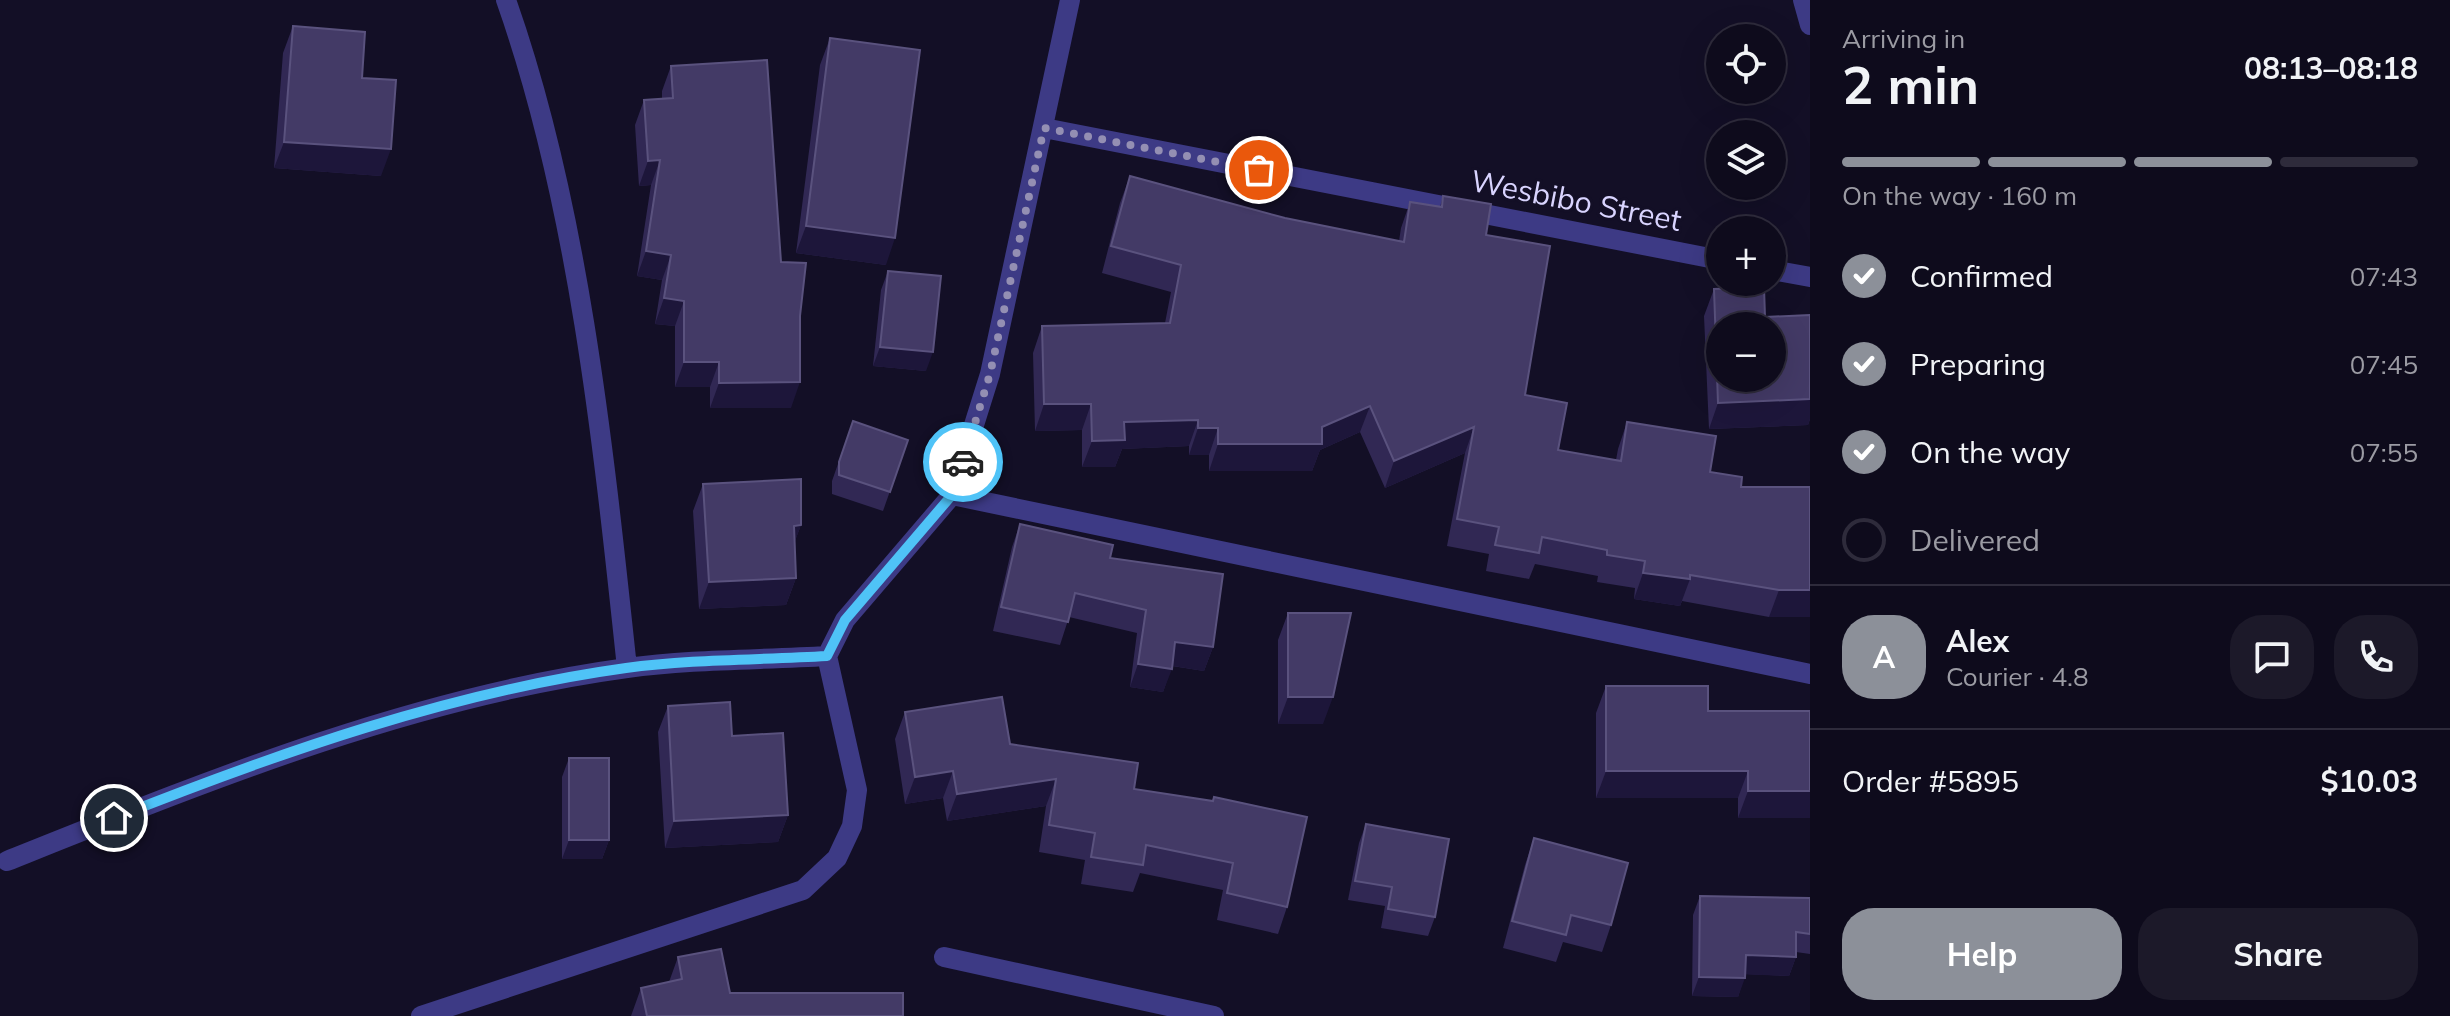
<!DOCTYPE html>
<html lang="en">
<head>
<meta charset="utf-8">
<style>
	body { margin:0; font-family:Mulish,sans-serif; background:#1c1929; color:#f1f3f6; height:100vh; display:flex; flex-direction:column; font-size:30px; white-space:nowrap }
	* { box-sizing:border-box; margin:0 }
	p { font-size:26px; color:#9b9ba3 }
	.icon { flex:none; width:44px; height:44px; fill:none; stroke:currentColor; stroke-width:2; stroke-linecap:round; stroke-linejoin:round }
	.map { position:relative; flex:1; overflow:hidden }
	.panel { display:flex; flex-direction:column; background:#0e0b1c; width:640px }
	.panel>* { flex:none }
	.tools { position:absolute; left:1706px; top:24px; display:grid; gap:16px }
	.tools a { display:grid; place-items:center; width:80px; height:80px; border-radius:50%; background:#0e0b1c; box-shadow:0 8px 32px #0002,0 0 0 2px #2e2b3b; font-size:40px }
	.pin { position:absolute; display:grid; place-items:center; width:68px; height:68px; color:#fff; margin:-34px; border:4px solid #fff; border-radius:50%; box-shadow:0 2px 8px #0007 }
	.courier { position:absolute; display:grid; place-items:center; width:80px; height:80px; margin:-40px; border:6px solid #4fc3f7; border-radius:50%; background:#fff; color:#222; box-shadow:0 2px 10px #0007 }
	.summary em { font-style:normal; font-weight:700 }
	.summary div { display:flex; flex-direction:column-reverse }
	.summary { display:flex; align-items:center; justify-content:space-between; height:136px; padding:0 32px }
	h1 { font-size:52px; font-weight:700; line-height:60px }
	.bar { display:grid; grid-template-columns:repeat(4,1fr); gap:12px 8px; align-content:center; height:96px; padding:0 32px }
	.bar i { height:10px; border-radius:6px; background:#2e2b3b }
	.bar .active { background:#8c9099 }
	.bar p { grid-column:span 4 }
	.line { display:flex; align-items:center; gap:20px; padding:0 32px; border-top:2px solid #2e2b3b }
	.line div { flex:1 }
	.round { display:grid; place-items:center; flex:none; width:84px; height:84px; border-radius:32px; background:#1c1929 }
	ol { padding:0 32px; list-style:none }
	li { display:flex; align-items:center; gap:24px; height:88px }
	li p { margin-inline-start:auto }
	li .icon { padding:8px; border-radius:50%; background:#8c9099; color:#fff; stroke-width:4 }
	li:last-child { color:#9b9ba3 }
	li i { width:44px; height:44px; border:4px solid #2e2b3b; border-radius:50% }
	.cta { display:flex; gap:16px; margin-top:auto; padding:16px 32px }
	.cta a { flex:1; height:92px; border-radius:32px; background:#8c9099; color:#fff; font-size:32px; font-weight:700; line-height:92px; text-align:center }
	.cta a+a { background:#1c1929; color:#f1f3f6 }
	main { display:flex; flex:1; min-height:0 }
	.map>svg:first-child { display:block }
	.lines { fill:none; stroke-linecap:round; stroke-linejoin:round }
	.street { stroke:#3d3a85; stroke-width:20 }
	.wall { fill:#312854 }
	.shaded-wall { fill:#1d163a }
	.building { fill:#433a66; stroke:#5a527e; stroke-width:2; fill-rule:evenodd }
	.done { stroke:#948fb3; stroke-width:8; stroke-dasharray:0 14.4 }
	.route { stroke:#4fc3f7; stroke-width:10 }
	.labels { text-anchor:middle; stroke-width:6; stroke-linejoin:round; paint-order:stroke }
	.street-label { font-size:30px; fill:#d9d4ff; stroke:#130f26 }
</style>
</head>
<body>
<main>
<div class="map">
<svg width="1810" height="1016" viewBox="0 0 1810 1016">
	<rect width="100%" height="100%" fill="#130f26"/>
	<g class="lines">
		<!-- street -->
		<path class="street" d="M 506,0 C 579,206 604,451 627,668
			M 1803,0 L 1810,25
			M 1044,128 L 1720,260
			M 1772,270 L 1810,277
			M 952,495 L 1810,674
			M 7,861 C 207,781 412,697 627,668 C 692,659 761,660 827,656
			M 944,957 L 1214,1016
			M 421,1016 L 803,890 L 837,858 L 852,826 L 857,790 L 827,656 L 845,620 L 952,495 L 990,374 L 1070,0"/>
	</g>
	<!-- wall -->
	<path class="wall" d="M 293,26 L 362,78 L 381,176 L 274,168 L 283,53 Z
		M 830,38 L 886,265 L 796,253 L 820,65 Z
		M 671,66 L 791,408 L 710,408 L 710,387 L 675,387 L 675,326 L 655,324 L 662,280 L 637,276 L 651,185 L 639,186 L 635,125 L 644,100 L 662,99 L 662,91 Z
		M 1130,176 L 1285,218 L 1399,241 L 1401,228 L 1410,202 L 1440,207 L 1443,196 L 1486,235 L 1525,395 L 1558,450 L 1616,460 L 1618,449 L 1627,422 L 1710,472 L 1741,487 L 1810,617 L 1769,617 L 1682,601 L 1680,606 L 1634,599 L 1635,588 L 1597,582 L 1598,576 L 1535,564 L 1529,579 L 1486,571 L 1489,554 L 1447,546 L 1465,453 L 1385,488 L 1360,432 L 1320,450 L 1312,471 L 1209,471 L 1209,455 L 1189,455 L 1189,446 L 1122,449 L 1115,467 L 1082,467 L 1082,430 L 1035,431 L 1033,353 L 1042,326 L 1165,323 L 1171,292 L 1102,273 L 1120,203 Z
		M 888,271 L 926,371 L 873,366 L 881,290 Z
		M 1714,289 L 1765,317 L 1810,315 L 1810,419 L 1808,425 L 1709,429 L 1704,316 Z
		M 853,421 L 908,440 L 883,511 L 832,494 L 832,481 Z
		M 703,484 L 801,525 L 794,543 L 796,578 L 786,605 L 699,609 L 693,511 Z
		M 1020,524 L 1110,558 L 1213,647 L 1204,671 L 1172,666 L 1163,692 L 1130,687 L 1137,633 L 1069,617 L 1060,645 L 993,631 L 1012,547 Z
		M 1288,613 L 1323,724 L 1278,724 L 1278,640 Z
		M 1606,686 L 1708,711 L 1810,818 L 1738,818 L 1738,798 L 1596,798 L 1596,713 Z
		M 668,706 L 732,736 L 788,815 L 778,842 L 665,848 L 658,732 Z
		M 905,712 L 1010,744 L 1134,789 L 1213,801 L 1287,907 L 1278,934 L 1217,920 L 1223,890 L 1140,873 L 1133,892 L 1081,884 L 1085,860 L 1039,852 L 1046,806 L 947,821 L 943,798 L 905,804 L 895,739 Z
		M 569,758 L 609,840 L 602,859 L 562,859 L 562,777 Z
		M 1366,824 L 1435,917 L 1428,936 L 1381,928 L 1385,906 L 1348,900 L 1359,843 Z
		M 1534,838 L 1611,925 L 1602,952 L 1563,942 L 1556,962 L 1503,948 L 1525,865 Z
		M 1700,896 L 1810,898 L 1810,954 L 1796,952 L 1796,957 L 1789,976 L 1745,974 L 1738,997 L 1692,996 L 1693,915 Z
		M 678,957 L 730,993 L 903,1016 L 631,1016 L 641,988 L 669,982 Z"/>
	<!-- shaded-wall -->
	<path class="shaded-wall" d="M 284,142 L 391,149 L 381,176 L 274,168 Z
		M 660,160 L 651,185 L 639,186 L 648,161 Z
		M 806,226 L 895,238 L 886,265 L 796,253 Z
		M 646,251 L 671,255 L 662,280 L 637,276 Z
		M 664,298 L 684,301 L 675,326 L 655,324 Z
		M 880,347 L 933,352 L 926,371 L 873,366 Z
		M 684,362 L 719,362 L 710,387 L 675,387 Z
		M 800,382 L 791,408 L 710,408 L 719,383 Z
		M 1810,399 L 1810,419 L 1808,425 L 1709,429 L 1718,403 Z
		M 1044,404 L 1091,404 L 1082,430 L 1035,431 Z
		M 1370,406 L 1360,432 L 1320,450 L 1312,471 L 1209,471 L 1218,444 Z
		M 1198,420 L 1189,446 L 1122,449 L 1115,467 L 1082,467 L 1092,441 L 1124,422 Z
		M 1474,427 L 1465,453 L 1385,488 L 1394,461 Z
		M 1198,428 L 1218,428 L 1209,455 L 1189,455 Z
		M 801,525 L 791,552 L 794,526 Z
		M 1643,573 L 1690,579 L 1680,606 L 1634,599 Z
		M 796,578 L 786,605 L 699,609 L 709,582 Z
		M 1779,590 L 1810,590 L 1810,617 L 1769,617 Z
		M 1175,642 L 1213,647 L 1204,671 L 1167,665 Z
		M 1138,664 L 1172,669 L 1163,692 L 1130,687 Z
		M 1288,697 L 1333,697 L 1323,724 L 1278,724 Z
		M 953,771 L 943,798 L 905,804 L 915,777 Z
		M 1606,771 L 1748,771 L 1738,798 L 1596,798 Z
		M 1056,779 L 1046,806 L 947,821 L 957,794 Z
		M 1748,791 L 1810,791 L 1810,818 L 1738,818 Z
		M 788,815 L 778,842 L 665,848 L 674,821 Z
		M 569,840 L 609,840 L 602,859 L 562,859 Z
		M 1746,955 L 1796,957 L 1789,976 L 1739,974 Z
		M 1699,977 L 1745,978 L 1738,997 L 1692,996 Z"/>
	<!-- building -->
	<path class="building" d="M 293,26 L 365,32 L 362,78 L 396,80 L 391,149 L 284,142 Z
		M 830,38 L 920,50 L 895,238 L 806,226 Z
		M 767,60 L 781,262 L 806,263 L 800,316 L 800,382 L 719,383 L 719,362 L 684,362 L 684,301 L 664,298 L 671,255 L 646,251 L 660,160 L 648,161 L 644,100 L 673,98 L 671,66 Z
		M 1130,176 L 1285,218 L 1404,242 L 1410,202 L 1442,207 L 1443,196 L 1491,204 L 1486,235 L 1550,246 L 1525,395 L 1567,403 L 1558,450 L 1621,461 L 1627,422 L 1716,436 L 1710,472 L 1742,477 L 1741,487 L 1810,487 L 1810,590 L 1779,590 L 1690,575 L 1690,579 L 1643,573 L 1645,561 L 1607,555 L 1607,550 L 1542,537 L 1539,553 L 1495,545 L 1499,527 L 1457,519 L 1474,427 L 1394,461 L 1370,406 L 1322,427 L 1322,444 L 1218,444 L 1218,428 L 1198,428 L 1198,420 L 1124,422 L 1125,440 L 1092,441 L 1091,404 L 1044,404 L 1042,326 L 1170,323 L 1181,265 L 1111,246 Z
		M 888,271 L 941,276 L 933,352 L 880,347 Z
		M 1764,287 L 1765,317 L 1810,315 L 1810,399 L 1718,403 L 1714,289 ZM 1720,326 L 1772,326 L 1772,378 L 1720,378 Z
		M 853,421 L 908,440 L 890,492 L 839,475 L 839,462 Z
		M 801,479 L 801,525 L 794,526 L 796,578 L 709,582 L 703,484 Z
		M 1020,524 L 1113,545 L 1110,558 L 1223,574 L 1213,647 L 1175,642 L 1172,669 L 1138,664 L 1146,610 L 1075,593 L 1068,622 L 1001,607 Z
		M 1288,613 L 1351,613 L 1333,697 L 1288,697 Z
		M 1606,686 L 1708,686 L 1708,711 L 1810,711 L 1810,791 L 1748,791 L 1748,771 L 1606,771 Z
		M 1002,697 L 1010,744 L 1138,763 L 1134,789 L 1213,801 L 1214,797 L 1307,817 L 1287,907 L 1227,893 L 1233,863 L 1146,845 L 1143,865 L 1091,857 L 1095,833 L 1049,825 L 1056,779 L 957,794 L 953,771 L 915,777 L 905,712 Z
		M 730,702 L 732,736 L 783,733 L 788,815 L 674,821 L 668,706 Z
		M 569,758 L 609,758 L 609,840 L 569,840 Z
		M 1366,824 L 1449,839 L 1435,917 L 1388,909 L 1392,887 L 1355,881 Z
		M 1534,838 L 1628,863 L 1611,925 L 1571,915 L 1566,935 L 1512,921 Z
		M 1700,896 L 1810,898 L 1810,934 L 1796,932 L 1796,957 L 1746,955 L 1745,978 L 1699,977 Z
		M 721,949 L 730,993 L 903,993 L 903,1016 L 647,1016 L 641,988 L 682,979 L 678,957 Z"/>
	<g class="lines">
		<!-- done -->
		<path class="done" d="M 963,462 L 990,374 L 1044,128 L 1259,170"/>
		<!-- route -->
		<path class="route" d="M 114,818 C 278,753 451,692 626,668 C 692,659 760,660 827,656 L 845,620 L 952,495 L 963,462"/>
	</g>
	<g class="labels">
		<!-- street labels -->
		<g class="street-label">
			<text transform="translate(1576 201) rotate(11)" y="10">Wesbibo Street</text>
		</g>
	</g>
</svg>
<div class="tools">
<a><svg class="icon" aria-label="locate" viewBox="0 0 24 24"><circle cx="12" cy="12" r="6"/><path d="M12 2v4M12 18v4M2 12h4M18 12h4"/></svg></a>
<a><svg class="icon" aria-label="layers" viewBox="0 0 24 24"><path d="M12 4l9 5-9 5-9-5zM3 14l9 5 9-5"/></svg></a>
<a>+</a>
<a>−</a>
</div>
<div class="pin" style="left:1259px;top:170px;background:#ea580c"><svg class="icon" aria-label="bag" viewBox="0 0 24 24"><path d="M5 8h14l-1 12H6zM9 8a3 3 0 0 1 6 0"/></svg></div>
<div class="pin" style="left:114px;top:818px;background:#1f2937"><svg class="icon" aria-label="home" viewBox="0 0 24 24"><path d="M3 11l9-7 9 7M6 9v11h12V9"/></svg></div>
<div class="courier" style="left:963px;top:462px"><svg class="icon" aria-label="car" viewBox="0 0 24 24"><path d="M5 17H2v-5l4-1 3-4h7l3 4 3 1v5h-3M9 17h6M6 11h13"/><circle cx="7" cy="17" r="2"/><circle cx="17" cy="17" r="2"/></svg></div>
</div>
<section class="panel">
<div class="summary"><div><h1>2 min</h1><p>Arriving in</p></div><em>08:13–08:18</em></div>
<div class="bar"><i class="active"></i><i class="active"></i><i class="active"></i><i></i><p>On the way · 160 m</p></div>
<ol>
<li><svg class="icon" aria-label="check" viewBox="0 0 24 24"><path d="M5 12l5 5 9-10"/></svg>Confirmed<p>07:43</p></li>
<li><svg class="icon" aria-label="check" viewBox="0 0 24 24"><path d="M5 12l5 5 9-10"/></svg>Preparing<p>07:45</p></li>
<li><svg class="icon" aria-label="check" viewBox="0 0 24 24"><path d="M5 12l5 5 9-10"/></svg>On the way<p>07:55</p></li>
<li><i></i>Delivered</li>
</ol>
<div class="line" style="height:144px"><b class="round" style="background:#8c9099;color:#fff">A</b><div><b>Alex</b><p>Courier · 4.8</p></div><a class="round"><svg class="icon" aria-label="chat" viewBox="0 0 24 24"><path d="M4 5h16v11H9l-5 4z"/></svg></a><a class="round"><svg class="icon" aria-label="phone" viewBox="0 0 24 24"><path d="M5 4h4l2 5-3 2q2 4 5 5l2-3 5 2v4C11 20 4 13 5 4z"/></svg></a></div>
<div class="line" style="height:104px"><div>Order #5895</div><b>$10.03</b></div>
<div class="cta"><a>Help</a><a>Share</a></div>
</section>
</main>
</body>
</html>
